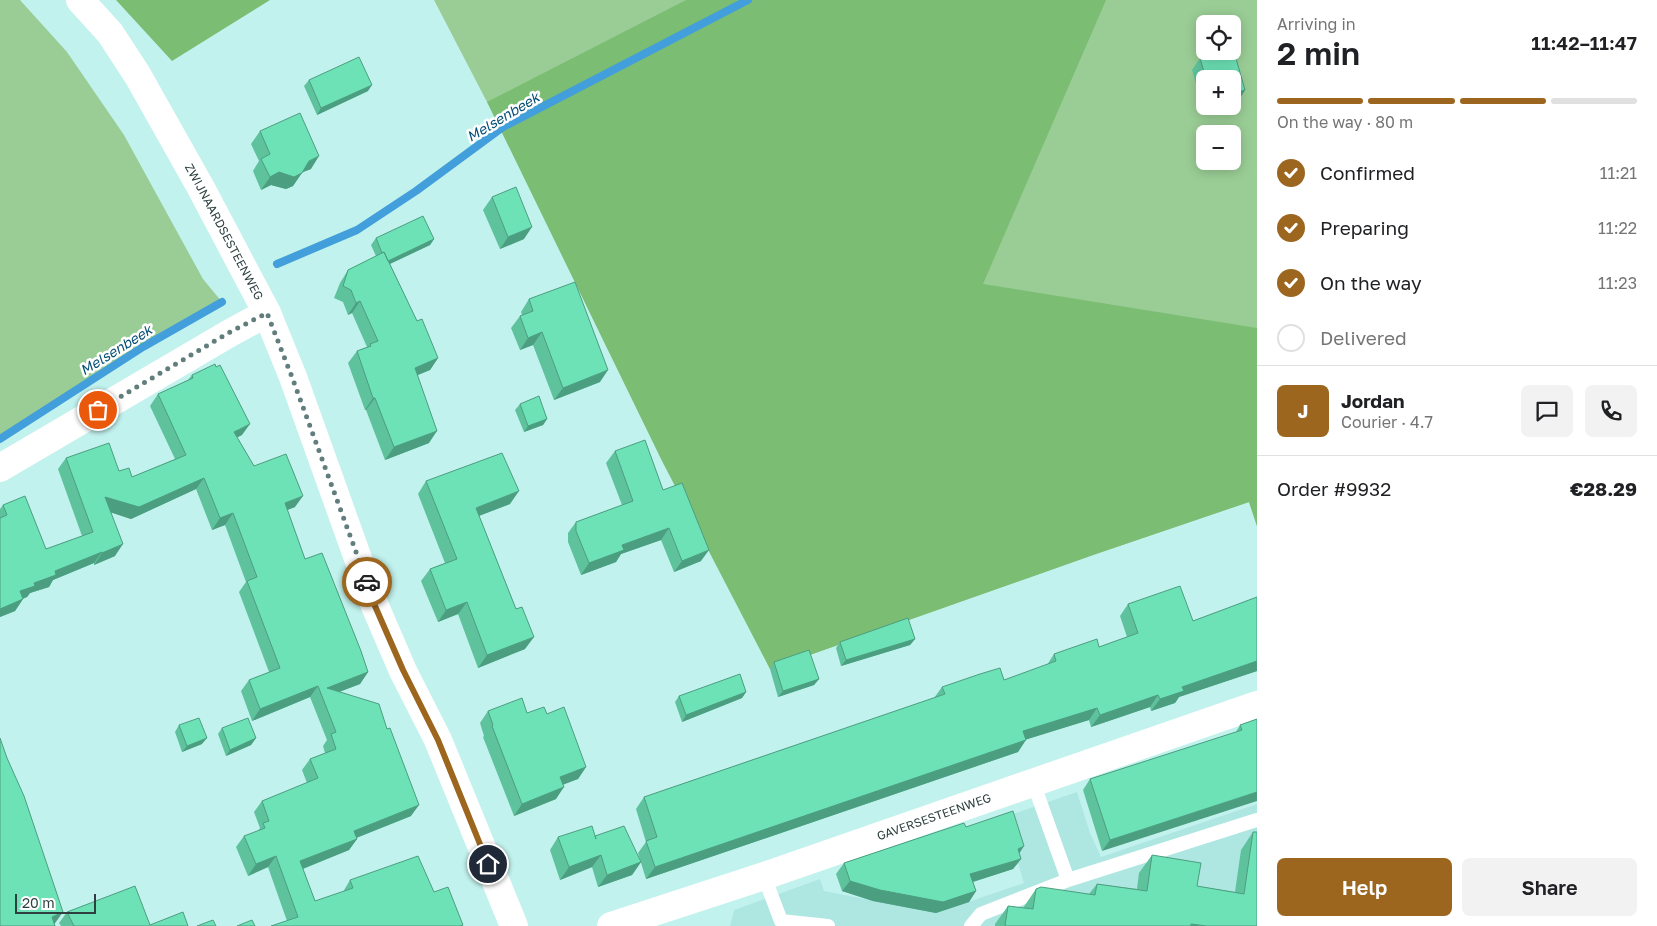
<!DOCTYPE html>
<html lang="en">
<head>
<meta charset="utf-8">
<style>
	body { margin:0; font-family:"Golos Text",sans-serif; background:#f2f2f2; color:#202124; height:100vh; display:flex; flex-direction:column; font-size:19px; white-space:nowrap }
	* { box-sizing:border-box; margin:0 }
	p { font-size:16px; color:#757577 }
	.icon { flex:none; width:28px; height:28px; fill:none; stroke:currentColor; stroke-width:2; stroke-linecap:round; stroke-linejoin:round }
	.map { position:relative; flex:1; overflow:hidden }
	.side { display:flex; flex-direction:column; background:#fff; width:400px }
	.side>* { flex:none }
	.controls { position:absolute; left:1196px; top:15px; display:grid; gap:10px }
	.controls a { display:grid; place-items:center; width:45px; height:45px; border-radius:8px; background:#fff; box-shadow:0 2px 12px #0003; font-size:25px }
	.scale { position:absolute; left:15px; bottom:12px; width:81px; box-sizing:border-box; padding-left:5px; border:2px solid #2d403f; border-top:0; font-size:14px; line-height:18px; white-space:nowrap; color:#2d403f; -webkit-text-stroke:4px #fff; paint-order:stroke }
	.pin { position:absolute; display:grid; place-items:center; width:42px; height:42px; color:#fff; margin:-21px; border:2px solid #fff; border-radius:50%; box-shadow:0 1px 5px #0007 }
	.courier { position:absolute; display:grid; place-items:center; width:50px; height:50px; margin:-25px; border:4px solid #9c661f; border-radius:50%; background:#fff; color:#222; box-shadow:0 1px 6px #0007 }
	.overview em { font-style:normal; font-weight:600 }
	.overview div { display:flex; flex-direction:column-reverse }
	.overview { display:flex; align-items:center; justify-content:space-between; height:85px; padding:0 20px }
	h1 { font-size:32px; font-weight:600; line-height:38px }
	.bar { display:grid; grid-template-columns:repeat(4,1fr); gap:8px 5px; align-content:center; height:60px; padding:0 20px }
	.bar i { height:6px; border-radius:4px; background:#e0e0e0 }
	.bar .selected { background:#9c661f }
	.bar p { grid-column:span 4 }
	.line { display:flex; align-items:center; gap:12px; padding:0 20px; border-top:1px solid #e0e0e0 }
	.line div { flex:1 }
	.round { display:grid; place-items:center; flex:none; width:52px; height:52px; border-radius:8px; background:#f2f2f2 }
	ol { padding:0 20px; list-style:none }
	li { display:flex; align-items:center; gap:15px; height:55px }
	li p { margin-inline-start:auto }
	li .icon { padding:5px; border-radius:50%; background:#9c661f; color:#fff; stroke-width:4 }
	li:last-child { color:#757577 }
	li i { width:28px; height:28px; border:2px solid #e0e0e0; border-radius:50% }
	.button { display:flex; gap:10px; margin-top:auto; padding:10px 20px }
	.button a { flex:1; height:58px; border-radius:8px; background:#9c661f; color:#fff; font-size:20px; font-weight:600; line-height:58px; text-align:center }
	.button a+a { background:#f2f2f2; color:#202124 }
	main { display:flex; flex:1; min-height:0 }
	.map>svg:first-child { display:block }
	.built { fill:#aee6e2 }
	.green { fill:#9acd95; fill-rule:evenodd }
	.forest { fill:#7abd73 }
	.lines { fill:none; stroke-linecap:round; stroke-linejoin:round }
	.stream { stroke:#429fdb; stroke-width:8 }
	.lane { stroke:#fff; stroke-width:14 }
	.street { stroke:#fff; stroke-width:28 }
	.secondary { stroke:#fff; stroke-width:28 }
	.wall { fill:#5ec29d }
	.shaded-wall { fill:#4c9e80 }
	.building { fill:#6de2b7; stroke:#4c9e80 }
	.done { stroke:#617e7c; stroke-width:5; stroke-dasharray:0 9 }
	.route { stroke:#9c661f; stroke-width:6 }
	.labels { text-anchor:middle; stroke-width:5; stroke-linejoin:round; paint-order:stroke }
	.street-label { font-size:12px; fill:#2d403f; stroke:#fff }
	.water-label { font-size:14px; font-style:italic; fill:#055078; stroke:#fff }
</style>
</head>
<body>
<main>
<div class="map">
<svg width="1257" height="926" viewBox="0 0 1257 926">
	<rect width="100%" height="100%" fill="#c2f2ee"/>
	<!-- built -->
	<path class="built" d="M 1077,792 L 1090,833 L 1101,857 L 1257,804 L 1257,926 L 730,926 L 734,910 L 820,879 L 824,891 L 936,913 L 1024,883 L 1004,817 Z"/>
	<!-- green -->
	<path class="green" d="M 0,0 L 20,0 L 67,52 L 124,135 L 203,279 L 222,302 L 143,347 L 0,439 Z
		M 434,0 L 1257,0 L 1257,526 L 1249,502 L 1096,554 L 770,669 L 503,127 L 487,102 ZM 1205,24 L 1232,24 L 1232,51 L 1205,51 ZM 1205,79 L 1232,79 L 1232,106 L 1205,106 ZM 1205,134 L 1232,134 L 1232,161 L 1205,161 Z"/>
	<!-- forest -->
	<path class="forest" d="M 116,0 L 270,0 L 172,61 Z
		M 686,0 L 1106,0 L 983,284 L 1257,328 L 1257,526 L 1249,502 L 1096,554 L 770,669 L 662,461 L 487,102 Z"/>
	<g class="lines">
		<!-- stream -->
		<path class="stream" d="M 277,264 L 357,230 L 416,191 L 503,127 L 748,0
			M 0,439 L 143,347 L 222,302"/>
		<!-- lane -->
		<path class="lane" d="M 1033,782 L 1068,880
			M 764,876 L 781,921 L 828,926
			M 971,926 L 981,914 L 1068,880 L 1257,820"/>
		<!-- street -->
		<path class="street" d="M 0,468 L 230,333 L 267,313"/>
		<!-- secondary -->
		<g class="secondary">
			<path id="s1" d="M 80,0 L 110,33 L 138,76 L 201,188 L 267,313 L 293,377 L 375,606 L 403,671 L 438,740 L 514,926"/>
			<path id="s2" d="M 611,926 L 764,876 L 1257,705"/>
		</g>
	</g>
	<!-- wall -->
	<path class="wall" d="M 1232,48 L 1233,48 L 1245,90 L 1237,103 L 1232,104 L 1232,79 L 1205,79 L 1205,106 L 1224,106 L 1204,112 L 1192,70 L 1200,58 L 1223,51 L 1232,51 Z
		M 309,80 L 368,91 L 317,115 L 304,86 Z
		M 260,131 L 311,169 L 302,172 L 293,186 L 286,189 L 271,185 L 261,190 L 253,171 L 259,161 L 251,144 Z
		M 492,197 L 524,239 L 500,249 L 483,210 Z
		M 376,238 L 434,239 L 430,245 L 390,264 L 417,321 L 438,358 L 430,370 L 417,375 L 429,443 L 385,460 L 366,410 L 365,410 L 348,363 L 357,351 L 367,347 L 352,313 L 348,315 L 343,302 L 334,298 L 340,283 L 348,270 L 376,256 L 371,245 Z
		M 529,299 L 600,382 L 554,400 L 533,345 L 520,350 L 511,328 L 520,316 L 522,315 L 521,312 Z
		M 192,375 L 242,435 L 237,437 L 254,466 L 295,507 L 287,510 L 305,559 L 368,672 L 360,684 L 339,692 L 411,816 L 356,838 L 357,839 L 349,850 L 303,869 L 315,901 L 343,892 L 350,880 L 434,892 L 463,925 L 462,926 L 271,926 L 287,921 L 268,867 L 248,876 L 236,847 L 244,836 L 258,831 L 260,828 L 254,812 L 262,801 L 307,783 L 302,770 L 310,759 L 325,753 L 323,746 L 327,740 L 310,697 L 252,721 L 241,691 L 249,680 L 269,672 L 239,592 L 246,582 L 225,525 L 212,530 L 196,489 L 131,519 L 111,512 L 115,556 L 94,565 L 94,563 L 53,580 L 49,587 L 30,593 L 27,597 L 23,599 L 15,611 L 0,617 L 0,509 L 3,505 L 46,549 L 82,536 L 58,469 L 66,458 L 119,471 L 132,477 L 175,459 L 150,406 L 158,394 L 188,380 Z
		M 520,404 L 547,419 L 543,425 L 524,432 L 515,410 Z
		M 615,451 L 663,490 L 701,561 L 674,572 L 661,540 L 621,554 L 616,562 L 581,575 L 568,542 L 568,533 L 576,522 L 622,505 L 606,463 Z
		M 426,481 L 510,504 L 479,516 L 516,609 L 525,649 L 478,668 L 458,614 L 438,622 L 421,581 L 430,569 L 445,563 L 418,494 Z
		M 1257,597 L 1257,671 L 1179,697 L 1175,703 L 1151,711 L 1150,707 L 1091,727 L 1089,720 L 1026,739 L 1018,752 L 646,879 L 638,853 L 646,842 L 636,809 L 644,797 L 934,698 L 942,687 L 1004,680 L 1047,665 L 1054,654 L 1099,647 L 1127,637 L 1120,616 L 1128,604 L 1193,621 Z
		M 915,639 L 910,645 L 841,666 L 836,648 L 840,642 Z
		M 774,662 L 819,679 L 814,685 L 778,697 L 770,669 Z
		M 746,692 L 742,698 L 682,722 L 675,702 L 679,696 Z
		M 488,711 L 527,713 L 586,767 L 578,779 L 563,784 L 556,799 L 514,816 L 483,737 L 484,736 L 480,723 Z
		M 1257,719 L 1102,851 L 1083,790 L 1090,779 L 1236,732 L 1240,725 Z
		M 179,725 L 202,744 L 182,752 L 175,732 Z
		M 222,728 L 256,738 L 251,745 L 226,756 L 218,734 Z
		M 966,827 L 1019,853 L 1021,859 L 1013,869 L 973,882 L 976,891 L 969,902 L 936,913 L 873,901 L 842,891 L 836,874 L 844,863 Z
		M 1253,832 L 1257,926 L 995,926 L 995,924 L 1008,906 L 1023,908 L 1036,889 L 1089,894 L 1097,884 L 1137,889 L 1139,873 L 1152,855 L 1197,886 L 1235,892 L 1241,850 Z
		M 595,836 L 641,862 L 632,875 L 598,887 L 592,867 L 560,880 L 550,850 L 558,837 Z
		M 67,912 L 150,925 L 188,926 L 61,926 L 59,923 Z"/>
	<!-- shaded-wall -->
	<path class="shaded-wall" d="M 372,85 L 368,91 L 317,115 L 321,108 Z
		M 1245,90 L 1237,103 L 1232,104 L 1232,94 Z
		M 1208,106 L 1224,106 L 1204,112 Z
		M 319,156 L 311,169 L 301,173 L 309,161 Z
		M 279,172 L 302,173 L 293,186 L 286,189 L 271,185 L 261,190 L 270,177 Z
		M 532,227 L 524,239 L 500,249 L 508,237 Z
		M 434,239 L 430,245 L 381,268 L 386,262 Z
		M 360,301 L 352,313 L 348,315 L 356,303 Z
		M 542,332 L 533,345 L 520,350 L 528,338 Z
		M 438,358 L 430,370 L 406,380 L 415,368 Z
		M 608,370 L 600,382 L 554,400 L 563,388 Z
		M 373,398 L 375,398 L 366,410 L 365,410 Z
		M 547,419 L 543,425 L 524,432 L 528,426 Z
		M 250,424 L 242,435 L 226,443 L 234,432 Z
		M 437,431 L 429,443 L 385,460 L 394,447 Z
		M 204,478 L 196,489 L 131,519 L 97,508 L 105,497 Z
		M 519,491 L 510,504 L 468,520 L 476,508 Z
		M 303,496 L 295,507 L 277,514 L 285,503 Z
		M 233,513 L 225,525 L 212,530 L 220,518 Z
		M 669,528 L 661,540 L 621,554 L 616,562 L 581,575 L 589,563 L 622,545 Z
		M 123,544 L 115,556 L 94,565 L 102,553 Z
		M 709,550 L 701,561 L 674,572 L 682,561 Z
		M 102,552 L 94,563 L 53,580 L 49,587 L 30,593 L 27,597 L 12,602 L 20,591 L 55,571 Z
		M 23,599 L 15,611 L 0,617 L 0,609 Z
		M 467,602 L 458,614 L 438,622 L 446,610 Z
		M 534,637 L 525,649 L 478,668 L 487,655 Z
		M 915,639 L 910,645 L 841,666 L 846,660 Z
		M 1257,661 L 1257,671 L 1179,697 L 1175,703 L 1151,711 L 1160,699 L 1182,687 Z
		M 368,672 L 360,684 L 323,698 L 327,688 Z
		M 819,679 L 814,685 L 778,697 L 783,691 Z
		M 318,686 L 310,697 L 252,721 L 260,709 Z
		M 746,692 L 742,698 L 682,722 L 686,715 Z
		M 1158,695 L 1150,707 L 1091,727 L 1100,715 Z
		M 1097,708 L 1089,720 L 1015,743 L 1023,731 Z
		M 207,738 L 202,744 L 182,752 L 187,746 Z
		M 256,738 L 251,745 L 226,756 L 230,750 Z
		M 1026,740 L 1018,752 L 646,879 L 655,867 Z
		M 586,767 L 578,779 L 552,789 L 560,777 Z
		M 564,787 L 556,799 L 514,816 L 522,804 Z
		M 1257,792 L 1257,801 L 1102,851 L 1110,840 Z
		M 419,805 L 411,816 L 346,842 L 354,831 Z
		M 357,839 L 349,850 L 292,873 L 300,861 Z
		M 1024,846 L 1017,857 L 1018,849 Z
		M 601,855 L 592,867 L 560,880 L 569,867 Z
		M 276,856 L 268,867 L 248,876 L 256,864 Z
		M 1021,859 L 1013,869 L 963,885 L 970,874 Z
		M 641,862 L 632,875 L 598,887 L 607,875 Z
		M 850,881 L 976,891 L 969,902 L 936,913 L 873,901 L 842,891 Z
		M 63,912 L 53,926 L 52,917 Z
		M 1191,924 L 1207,926 L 1190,926 Z"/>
	<!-- building -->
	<path class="building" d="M 1232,48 L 1233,48 L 1245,90 L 1232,94 L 1232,79 L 1206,79 L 1200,58 L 1223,51 L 1232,51 Z
		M 359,57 L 372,85 L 321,108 L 309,80 Z
		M 300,113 L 319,156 L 309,161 L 302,173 L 294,177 L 279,172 L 270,177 L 261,159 L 270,154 L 260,131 Z
		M 516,187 L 532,227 L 508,237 L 492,197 Z
		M 423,216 L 434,239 L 388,261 L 384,252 L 382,253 L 376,238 Z
		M 384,252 L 417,321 L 422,319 L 438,358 L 415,368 L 437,431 L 394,447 L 375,398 L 373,398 L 357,351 L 371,346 L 370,344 L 378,341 L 360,301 L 356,303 L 351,290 L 343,286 L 348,270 Z
		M 575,282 L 608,370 L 563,388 L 542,332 L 528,338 L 520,316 L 533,311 L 529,299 Z
		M 215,364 L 216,367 L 220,365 L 250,424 L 234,432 L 254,466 L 286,454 L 303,496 L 285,503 L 305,559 L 322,553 L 361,651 L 368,672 L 327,688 L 379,704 L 387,729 L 390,728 L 419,805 L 354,831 L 357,839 L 300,861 L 315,901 L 353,888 L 350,880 L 418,856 L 434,892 L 448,887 L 463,925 L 460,926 L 271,926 L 298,917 L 276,856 L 256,864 L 244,836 L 265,828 L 263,823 L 269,821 L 262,801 L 318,778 L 310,759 L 336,749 L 331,734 L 336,732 L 318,686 L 260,709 L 249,680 L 280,668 L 247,581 L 257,577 L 233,513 L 220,518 L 204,478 L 139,507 L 105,497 L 123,544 L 102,553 L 102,552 L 55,571 L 56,575 L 34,583 L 35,586 L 20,591 L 23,599 L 0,609 L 0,518 L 7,515 L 3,505 L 25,496 L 46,549 L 93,532 L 66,458 L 109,443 L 119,471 L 129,468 L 132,477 L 186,455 L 158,394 L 193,378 L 192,375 Z
		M 539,396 L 547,419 L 528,426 L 520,404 Z
		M 645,440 L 663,490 L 682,483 L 709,550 L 682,561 L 669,528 L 622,545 L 624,550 L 589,563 L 576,531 L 576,522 L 633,501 L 615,451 Z
		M 502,453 L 519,491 L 476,508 L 516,609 L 522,607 L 534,637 L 487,655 L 467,602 L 446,610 L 430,569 L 457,559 L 426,481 Z
		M 1180,586 L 1193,621 L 1257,597 L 1257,661 L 1182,687 L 1184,691 L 1160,699 L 1158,695 L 1100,715 L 1097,708 L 1023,731 L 1026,740 L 655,867 L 646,841 L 657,837 L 644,797 L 945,694 L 942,687 L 980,674 L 1000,668 L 1004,680 L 1056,661 L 1054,654 L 1097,639 L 1099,647 L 1138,633 L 1128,604 Z
		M 908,618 L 915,639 L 846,660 L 840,642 Z
		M 809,650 L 819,679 L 783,691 L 774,662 Z
		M 740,674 L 746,692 L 686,715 L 679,696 Z
		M 522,698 L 527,713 L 544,707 L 547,714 L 564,707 L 586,767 L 560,777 L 564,787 L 522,804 L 492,726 L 493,725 L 488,711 Z
		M 199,718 L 207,738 L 187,746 L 179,725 Z
		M 248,718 L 256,738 L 230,750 L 222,728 Z
		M 1257,719 L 1257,792 L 1110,840 L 1090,779 L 1242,730 L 1240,725 Z
		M 0,738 L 7,758 L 24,796 L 63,912 L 52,917 L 55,926 L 0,926 Z
		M 1013,811 L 1024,846 L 1018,849 L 1021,859 L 970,874 L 976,891 L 943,902 L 880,890 L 850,881 L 844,863 L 964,823 L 966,827 Z
		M 592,826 L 596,839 L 595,836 L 624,826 L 641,862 L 607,875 L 601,855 L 569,867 L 558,837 Z
		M 1253,832 L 1257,832 L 1257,926 L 1207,926 L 1191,924 L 1191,926 L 1005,926 L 1008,906 L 1033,909 L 1036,889 L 1041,887 L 1095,895 L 1097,884 L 1147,891 L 1152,855 L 1201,863 L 1197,886 L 1244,894 Z
		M 135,886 L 150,925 L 183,912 L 188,926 L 74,926 L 67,912 Z
		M 213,920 L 216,926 L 197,926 Z
		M 252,920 L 255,926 L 237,926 Z"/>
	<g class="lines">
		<!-- done -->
		<path class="done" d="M 98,410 L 230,332 L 267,313 L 292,377 L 367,582"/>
		<!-- route -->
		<path class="route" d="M 367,582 L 375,606 L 403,670 L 438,740 L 488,864"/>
	</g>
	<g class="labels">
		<!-- street labels -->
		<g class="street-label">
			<text dy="4" stroke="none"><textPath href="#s1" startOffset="274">ZWIJNAARDSESTEENWEG</textPath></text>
			<text dy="4" stroke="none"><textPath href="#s2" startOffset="341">GAVERSESTEENWEG</textPath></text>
		</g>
		<!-- water labels -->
		<g class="water-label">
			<text transform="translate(503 117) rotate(-31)" y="5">Melsenbeek</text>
			<text transform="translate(116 350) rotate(-32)" y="5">Melsenbeek</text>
		</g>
	</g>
</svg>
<div class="controls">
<a><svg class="icon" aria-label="locate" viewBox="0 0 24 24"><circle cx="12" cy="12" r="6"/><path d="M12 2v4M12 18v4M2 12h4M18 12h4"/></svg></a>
<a>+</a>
<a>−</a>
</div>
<div class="scale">20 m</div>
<div class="pin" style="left:98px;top:410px;background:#ea580c"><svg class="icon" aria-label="bag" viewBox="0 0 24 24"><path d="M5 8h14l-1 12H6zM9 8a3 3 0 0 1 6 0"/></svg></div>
<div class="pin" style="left:488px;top:864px;background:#1f2937"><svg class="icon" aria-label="home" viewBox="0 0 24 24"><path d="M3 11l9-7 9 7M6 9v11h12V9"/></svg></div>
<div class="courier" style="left:367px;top:582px"><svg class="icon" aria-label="car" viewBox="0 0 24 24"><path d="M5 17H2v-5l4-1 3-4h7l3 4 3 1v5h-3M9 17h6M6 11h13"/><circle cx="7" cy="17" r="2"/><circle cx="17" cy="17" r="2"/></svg></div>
</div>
<section class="side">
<div class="overview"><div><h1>2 min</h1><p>Arriving in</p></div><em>11:42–11:47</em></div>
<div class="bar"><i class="selected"></i><i class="selected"></i><i class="selected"></i><i></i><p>On the way · 80 m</p></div>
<ol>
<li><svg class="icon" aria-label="check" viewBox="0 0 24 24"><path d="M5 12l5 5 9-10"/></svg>Confirmed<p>11:21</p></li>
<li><svg class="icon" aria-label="check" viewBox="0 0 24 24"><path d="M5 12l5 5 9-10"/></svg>Preparing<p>11:22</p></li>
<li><svg class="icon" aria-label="check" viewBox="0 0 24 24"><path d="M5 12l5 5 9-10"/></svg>On the way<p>11:23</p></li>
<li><i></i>Delivered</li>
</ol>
<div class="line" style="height:90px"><b class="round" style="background:#9c661f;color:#fff">J</b><div><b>Jordan</b><p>Courier · 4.7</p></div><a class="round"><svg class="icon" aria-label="chat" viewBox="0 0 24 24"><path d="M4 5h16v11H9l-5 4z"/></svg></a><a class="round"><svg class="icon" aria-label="phone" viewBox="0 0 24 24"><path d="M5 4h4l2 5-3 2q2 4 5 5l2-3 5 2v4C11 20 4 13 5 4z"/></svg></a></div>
<div class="line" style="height:65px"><div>Order #9932</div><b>€28.29</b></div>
<div class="button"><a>Help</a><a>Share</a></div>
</section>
</main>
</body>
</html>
